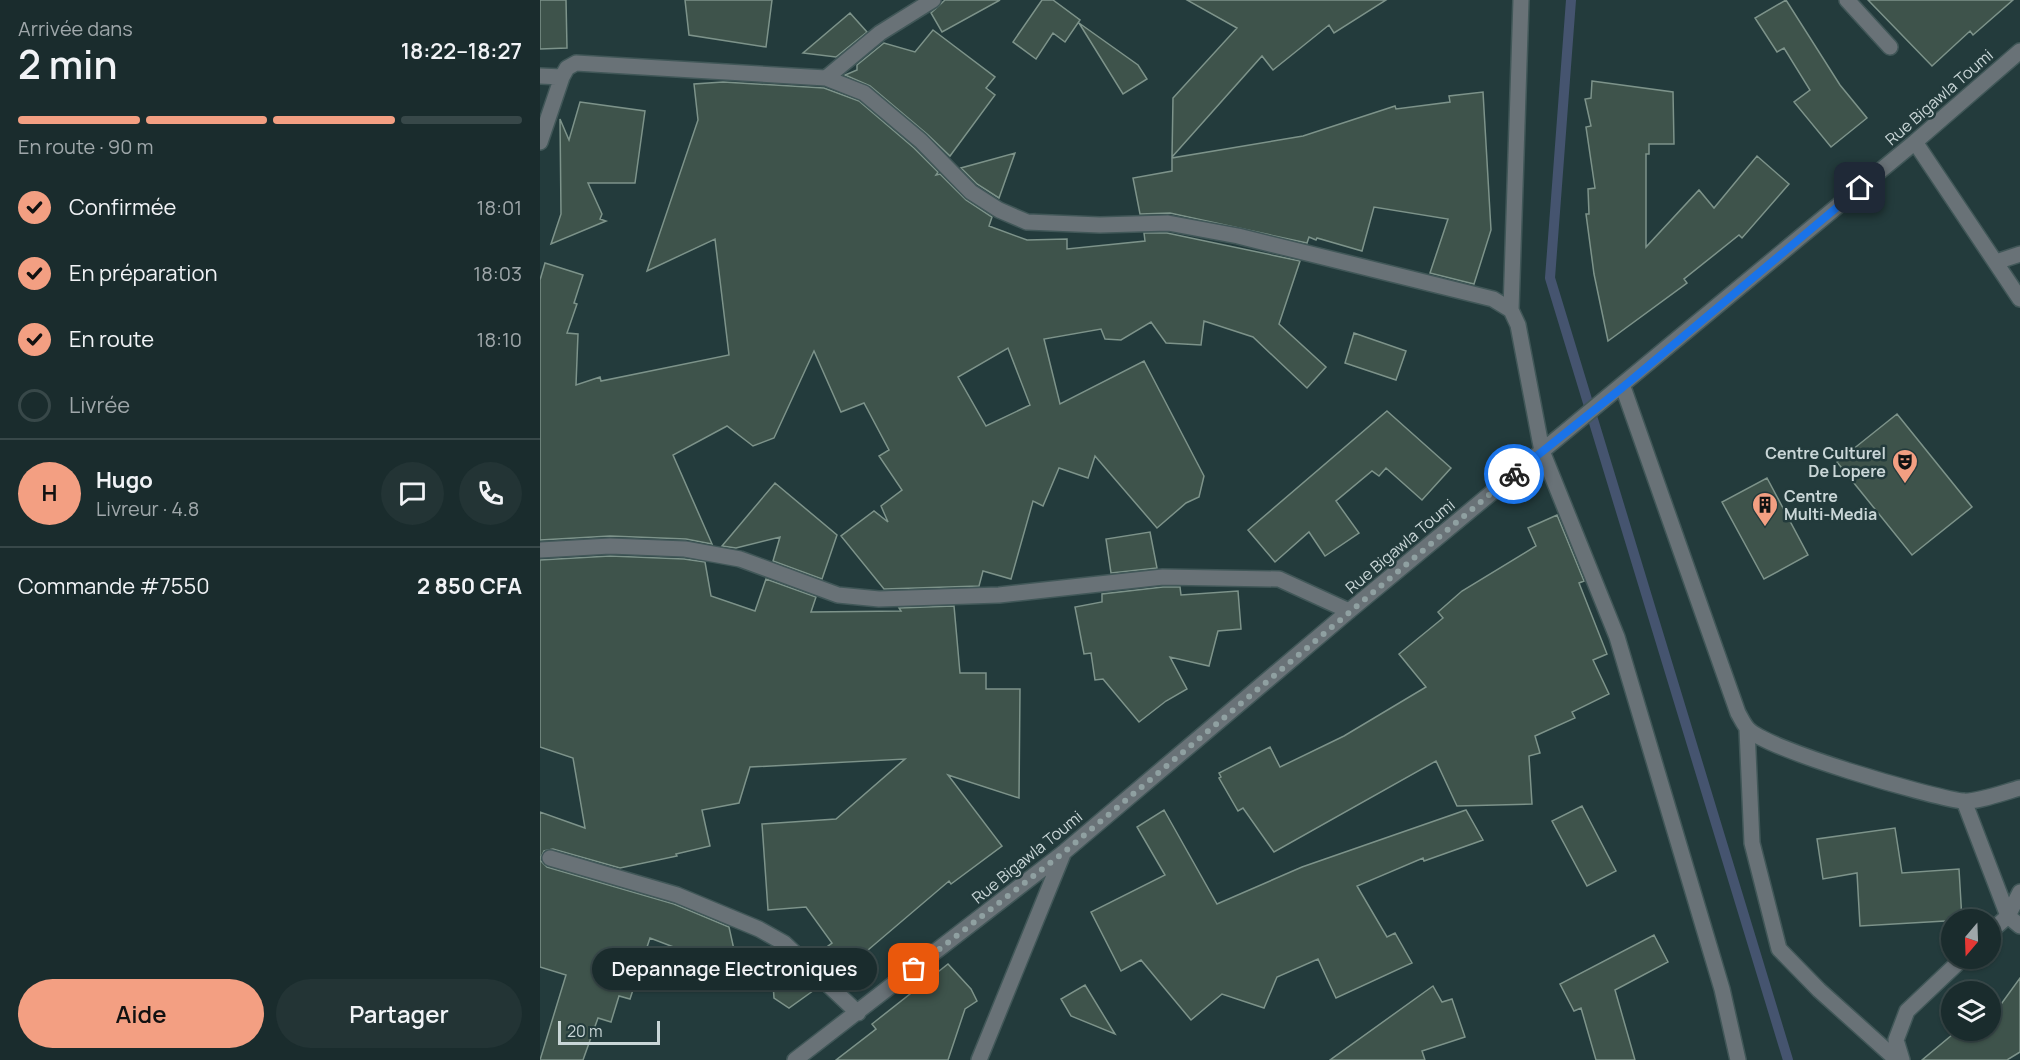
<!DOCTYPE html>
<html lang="fr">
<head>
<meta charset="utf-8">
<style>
	body { margin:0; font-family:Manrope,sans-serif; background:#233435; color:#f1f3f6; height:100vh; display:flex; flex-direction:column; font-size:22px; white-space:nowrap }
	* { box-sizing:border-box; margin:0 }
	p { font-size:20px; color:#9fa7aa }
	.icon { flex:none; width:33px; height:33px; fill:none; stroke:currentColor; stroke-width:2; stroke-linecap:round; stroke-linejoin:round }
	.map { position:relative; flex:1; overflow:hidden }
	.side { display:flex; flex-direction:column; background:#1a2c2d; width:540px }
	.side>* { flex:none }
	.needle { width:39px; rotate:199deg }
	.fabs { position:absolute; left:1401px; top:909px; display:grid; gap:12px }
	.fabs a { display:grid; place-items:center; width:60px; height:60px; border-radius:50%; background:#1a2c2d; box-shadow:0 2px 4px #0004,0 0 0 2px #384849; font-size:30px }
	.scale { position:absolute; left:18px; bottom:15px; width:102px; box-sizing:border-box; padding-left:6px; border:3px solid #c9d6d7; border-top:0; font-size:16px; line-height:21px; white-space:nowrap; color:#c9d6d7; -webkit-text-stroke:4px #233b3c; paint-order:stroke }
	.pin { position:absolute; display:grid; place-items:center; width:51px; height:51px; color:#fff; margin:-26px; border-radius:12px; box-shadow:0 3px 9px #0006 }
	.courier { position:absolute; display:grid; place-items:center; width:60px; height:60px; margin:-30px; border:4px solid #1a73e8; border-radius:50%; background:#fff; color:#222; box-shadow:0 2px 8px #0007 }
	.bubble { position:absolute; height:42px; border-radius:21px; background:#1a2c2d; box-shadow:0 2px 4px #0004,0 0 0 2px #384849; font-size:20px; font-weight:600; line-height:42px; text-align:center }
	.summary em { font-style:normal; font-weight:600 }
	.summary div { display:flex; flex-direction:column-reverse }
	.summary { display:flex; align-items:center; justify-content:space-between; height:102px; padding:0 18px }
	h1 { font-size:39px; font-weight:600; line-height:45px }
	.bar { display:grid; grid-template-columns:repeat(4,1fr); gap:9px 6px; align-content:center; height:72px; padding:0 18px }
	.bar i { height:8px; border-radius:4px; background:#384849 }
	.bar .selected { background:#f39f82 }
	.bar p { grid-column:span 4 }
	.line { display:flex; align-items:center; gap:15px; padding:0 18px; border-top:2px solid #384849 }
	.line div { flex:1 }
	.round { display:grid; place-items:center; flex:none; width:63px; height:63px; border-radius:32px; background:#233435 }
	ol { padding:0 18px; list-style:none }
	li { display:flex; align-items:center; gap:18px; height:66px }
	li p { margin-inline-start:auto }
	li .icon { padding:6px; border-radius:50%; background:#f39f82; color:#111; stroke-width:4 }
	li:last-child { color:#9fa7aa }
	li i { width:33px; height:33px; border:3px solid #384849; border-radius:50% }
	.primary-button { display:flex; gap:12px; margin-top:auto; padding:12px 18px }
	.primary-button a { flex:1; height:69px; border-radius:36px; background:#f39f82; color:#111; font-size:24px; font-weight:600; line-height:69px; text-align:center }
	.primary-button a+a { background:#233435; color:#f1f3f6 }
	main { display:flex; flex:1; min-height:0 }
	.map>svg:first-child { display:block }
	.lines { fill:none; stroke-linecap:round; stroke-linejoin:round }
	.stream { stroke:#45546f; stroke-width:10 }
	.building { fill:#3e534b; stroke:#7d938a; stroke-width:1.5; fill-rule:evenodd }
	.minor-casing { stroke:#415758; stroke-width:18 }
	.minor { stroke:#697277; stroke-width:15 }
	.done { stroke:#8fa0a1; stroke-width:6; stroke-dasharray:0 10.8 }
	.route { stroke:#1a73e8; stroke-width:8 }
	.labels { text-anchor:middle; stroke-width:5; stroke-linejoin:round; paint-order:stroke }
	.street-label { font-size:16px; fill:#c9d6d7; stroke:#233b3c }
	.poi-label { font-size:16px; font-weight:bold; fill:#c9d6d7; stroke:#233b3c; text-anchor:end }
</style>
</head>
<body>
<main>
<section class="side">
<div class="summary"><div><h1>2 min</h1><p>Arrivée dans</p></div><em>18:22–18:27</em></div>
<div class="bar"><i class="selected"></i><i class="selected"></i><i class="selected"></i><i></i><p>En route · 90 m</p></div>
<ol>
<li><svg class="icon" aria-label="check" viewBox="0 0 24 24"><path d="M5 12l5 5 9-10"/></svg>Confirmée<p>18:01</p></li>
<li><svg class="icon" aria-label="check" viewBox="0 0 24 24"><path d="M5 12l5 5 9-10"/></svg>En préparation<p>18:03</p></li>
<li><svg class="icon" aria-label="check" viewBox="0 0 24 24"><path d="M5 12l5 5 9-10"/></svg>En route<p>18:10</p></li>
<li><i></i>Livrée</li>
</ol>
<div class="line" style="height:108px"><b class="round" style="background:#f39f82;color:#111">H</b><div><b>Hugo</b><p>Livreur · 4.8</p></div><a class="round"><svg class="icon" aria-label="chat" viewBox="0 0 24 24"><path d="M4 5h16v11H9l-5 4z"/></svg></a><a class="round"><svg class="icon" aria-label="phone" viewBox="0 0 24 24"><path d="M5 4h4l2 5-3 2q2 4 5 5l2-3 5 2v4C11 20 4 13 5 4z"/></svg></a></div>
<div class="line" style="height:78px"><div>Commande #7550</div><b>2 850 CFA</b></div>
<div class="primary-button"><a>Aide</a><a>Partager</a></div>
</section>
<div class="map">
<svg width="1480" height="1060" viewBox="0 0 1480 1060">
	<rect width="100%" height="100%" fill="#233b3c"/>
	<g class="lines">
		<!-- stream -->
		<path class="stream" d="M 1031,0 L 1010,278 L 1248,1060"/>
	</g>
	<!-- building -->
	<path class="building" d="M 0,0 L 26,0 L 27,48 L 0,49 Z
		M 145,0 L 232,0 L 226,47 L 149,35 Z
		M 405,0 L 460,0 L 402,32 L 391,13 Z
		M 502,0 L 513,0 L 540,20 L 525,42 L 513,33 L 496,59 L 473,42 Z
		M 647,0 L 846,0 L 794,33 L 789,25 L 733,70 L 722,56 L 632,157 L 633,98 L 697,28 Z
		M 1246,0 L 1300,85 L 1327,118 L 1291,147 L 1254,102 L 1270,90 L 1244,48 L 1237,52 L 1215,18 Z
		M 1328,0 L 1473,0 L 1433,35 L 1430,31 L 1392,66 Z
		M 310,13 L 327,32 L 296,57 L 263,53 Z
		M 539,23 L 598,65 L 607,79 L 583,94 Z
		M 393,30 L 455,77 L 446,88 L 455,95 L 410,156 L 387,134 L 330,86 L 305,75 L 317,70 L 317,65 L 344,43 L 375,52 Z
		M 1052,81 L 1133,92 L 1134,144 L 1109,144 L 1109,154 L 1106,154 L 1106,247 L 1159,190 L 1174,208 L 1217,156 L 1249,184 L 1202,238 L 1199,235 L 1144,279 L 1147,283 L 1068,341 L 1054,274 L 1046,214 L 1049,214 L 1048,189 L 1055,188 L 1046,127 L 1051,126 L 1045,99 L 1051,98 Z
		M 183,82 L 284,88 L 319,101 L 374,148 L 398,172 L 396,175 L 400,174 L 426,200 L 452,217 L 449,226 L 487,240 L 527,239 L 527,249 L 605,241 L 604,233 L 627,233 L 760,261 L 739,324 L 786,367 L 767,388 L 713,337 L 664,321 L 661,345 L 626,343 L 611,322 L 581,340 L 565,339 L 561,329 L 504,339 L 520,404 L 604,361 L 664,476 L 659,497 L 646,503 L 617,528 L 555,456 L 548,478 L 519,468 L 503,506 L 493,501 L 471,579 L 443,571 L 439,586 L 344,589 L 301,536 L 334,511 L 348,522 L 341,506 L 362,490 L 339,456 L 349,450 L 324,403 L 301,412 L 274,351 L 234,438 L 213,446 L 187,426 L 133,455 L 172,544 L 146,539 L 70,536 L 0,540 L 0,280 L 5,263 L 43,275 L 34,303 L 37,304 L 27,333 L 38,334 L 36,385 L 60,377 L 61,381 L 189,355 L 175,239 L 107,271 L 158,120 L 154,84 ZM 468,348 L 490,405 L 446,426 L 418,377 Z
		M 943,92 L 951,230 L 934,284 L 890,273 L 908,219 L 834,207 L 822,251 L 777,238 L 776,240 L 769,237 L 767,243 L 630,213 L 600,214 L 593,178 L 632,171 L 632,158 L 763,136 L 855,106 L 856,109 L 910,102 L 909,96 Z
		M 40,102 L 105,111 L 95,183 L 48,183 L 62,214 L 60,219 L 66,221 L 11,244 L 21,214 L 20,119 L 29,140 Z
		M 475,153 L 459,198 L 437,184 L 421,168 Z
		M 814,333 L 866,351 L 856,380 L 805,363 Z
		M 847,411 L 911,468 L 882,500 L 846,468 L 839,476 L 832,471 L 796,501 L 819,533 L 785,556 L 769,532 L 735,562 L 708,530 Z
		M 1357,414 L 1432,507 L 1372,555 L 1297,462 Z
		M 1227,478 L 1268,555 L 1224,579 L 1182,502 Z
		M 235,483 L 297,535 L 282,579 L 233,561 L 240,537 L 196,548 L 182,546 Z
		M 1017,515 L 1044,581 L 1039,583 L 1067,654 L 1053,660 L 1069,694 L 1032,712 L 1035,718 L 995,736 L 1000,753 L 989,756 L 992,804 L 917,806 L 896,761 L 734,852 L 703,808 L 698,811 L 679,778 L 681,777 L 679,773 L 730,747 L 740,767 L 804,736 L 886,687 L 859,654 L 903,618 L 898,612 L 922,591 L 996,546 L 988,528 Z
		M 610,532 L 617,568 L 571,573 L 566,539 Z
		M 70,556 L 144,559 L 165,562 L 171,596 L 215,611 L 226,579 L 276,597 L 271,612 L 361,611 L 359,608 L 414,606 L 420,673 L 446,673 L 446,689 L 480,689 L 479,798 L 408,775 L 462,846 L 411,884 L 409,881 L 328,950 L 293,976 L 273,957 L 292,943 L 266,907 L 228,910 L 222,824 L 296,819 L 365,759 L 210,767 L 199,803 L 162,810 L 170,846 L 136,854 L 137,856 L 80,868 L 13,849 L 4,851 L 0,860 L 7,867 L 134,904 L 189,927 L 199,972 L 110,938 L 90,999 L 79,996 L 71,1022 L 58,1018 L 43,1060 L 0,1060 L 26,975 L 0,967 L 0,812 L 45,828 L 33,758 L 0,747 L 0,560 Z
		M 623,587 L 640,587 L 641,595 L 698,591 L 701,629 L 678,631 L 669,666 L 630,657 L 647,689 L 626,701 L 599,722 L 563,679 L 555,680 L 551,653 L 544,654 L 535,607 L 562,602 L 562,594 Z
		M 1042,806 L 1076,871 L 1047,886 L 1012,821 Z
		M 624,810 L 677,904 L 762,867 L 926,810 L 943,840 L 884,861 L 883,858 L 817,886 L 847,937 L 855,933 L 872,963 L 796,998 L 778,959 L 737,977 L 724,1008 L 682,994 L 651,1020 L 601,960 L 581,971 L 551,912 L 625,875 L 597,827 Z
		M 1355,828 L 1362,873 L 1419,869 L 1422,920 L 1320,926 L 1317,873 L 1283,879 L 1277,839 Z
		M 1114,935 L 1128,962 L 1075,990 L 1095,1060 L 1056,1060 L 1041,1008 L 1034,1011 L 1020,984 Z
		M 231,953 L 257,969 L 277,988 L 249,1008 L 234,998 Z
		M 408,964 L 431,989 L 437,1001 L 425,1009 L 408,1060 L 296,1060 L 336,1029 L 332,1024 Z
		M 1480,978 L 1480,1052 L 1467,1060 L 1382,1060 L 1418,1030 L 1450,1030 L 1450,1003 L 1459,1007 Z
		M 545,985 L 575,1034 L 531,1016 L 521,999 Z
		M 893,986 L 902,1002 L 912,999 L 925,1037 L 882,1051 L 885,1060 L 790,1060 Z"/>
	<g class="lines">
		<defs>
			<path id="minor" d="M 1307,0 L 1350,47
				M 0,76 L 22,77
				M 286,78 L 340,33 L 393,0
				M 0,142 L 22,77 L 27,68 L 36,63 L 286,78 L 324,93 L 381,141 L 431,192 L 459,210 L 487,222 L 560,225 L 628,223 L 698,236 L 953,299 L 971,310 L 978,325 L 1002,451 L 1077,637 L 1182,989 L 1198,1060
				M 1375,142 L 1480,299
				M 1456,262 L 1480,254
				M 971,310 L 981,0
				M 1083,387 L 1198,713 C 1201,718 1204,725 1208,729 C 1228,750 1387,796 1422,801 C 1435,803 1465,792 1480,788
				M 0,550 L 70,546 L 145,549 L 200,559 L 298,595 L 339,599 L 459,595 L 623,577 L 739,579 L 809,611
				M 1207,729 L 1212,843 L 1239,949 L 1279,990 L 1357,1060
				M 1424,801 L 1468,916 L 1480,926
				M 10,858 L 137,895 L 219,929 L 244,943 L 318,1013
				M 1450,932 L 1468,916 L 1480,892
				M 255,1060 L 523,853 L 809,611 L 1375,142 L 1480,51
				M 439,1060 L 523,854
				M 1362,1060 L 1356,1040 L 1367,1011 L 1423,958"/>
		</defs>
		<!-- minor casing -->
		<use href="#minor" class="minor-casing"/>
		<!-- minor -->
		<use href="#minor" class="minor"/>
	</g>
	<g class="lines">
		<!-- done -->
		<path class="done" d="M 374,969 L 523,853 L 974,474"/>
		<!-- route -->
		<path class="route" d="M 974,474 L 1083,387 L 1320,188"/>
	</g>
	<!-- icons -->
	<defs>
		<symbol id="theatre-pin" viewBox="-11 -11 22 30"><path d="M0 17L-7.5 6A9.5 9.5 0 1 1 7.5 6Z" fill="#f39f82" stroke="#233b3c"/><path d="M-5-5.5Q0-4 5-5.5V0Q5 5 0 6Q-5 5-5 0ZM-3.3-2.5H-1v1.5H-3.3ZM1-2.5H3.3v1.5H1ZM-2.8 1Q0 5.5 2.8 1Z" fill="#111"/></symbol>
		<symbol id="building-pin" viewBox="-11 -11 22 30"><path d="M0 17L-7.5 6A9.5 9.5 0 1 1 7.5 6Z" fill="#f39f82" stroke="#233b3c"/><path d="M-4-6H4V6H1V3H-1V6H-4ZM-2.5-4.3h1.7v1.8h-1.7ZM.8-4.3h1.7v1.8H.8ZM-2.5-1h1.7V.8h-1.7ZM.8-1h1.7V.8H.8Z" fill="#111"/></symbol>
	</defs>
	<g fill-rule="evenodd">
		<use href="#theatre-pin" x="1350" y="447" width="30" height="40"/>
		<use href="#building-pin" x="1210" y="490" width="30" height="40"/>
	</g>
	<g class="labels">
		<!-- street labels -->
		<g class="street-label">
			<text transform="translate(1399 97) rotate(-41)" y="6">Rue Bigawla Toumi</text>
			<text transform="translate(860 546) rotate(-40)" y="6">Rue Bigawla Toumi</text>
			<text transform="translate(487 857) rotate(-39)" y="6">Rue Bigawla Toumi</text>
		</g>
		<!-- poi labels -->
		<g class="poi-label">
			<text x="1346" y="459">Centre Culturel<tspan x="1346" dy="18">De Lopere</tspan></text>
			<text x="1244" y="502" text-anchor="start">Centre<tspan x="1244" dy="18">Multi-Media</tspan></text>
		</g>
	</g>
</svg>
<div class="fabs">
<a><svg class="needle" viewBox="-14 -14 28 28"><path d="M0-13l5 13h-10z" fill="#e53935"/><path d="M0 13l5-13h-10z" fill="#9fa7aa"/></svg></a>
<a><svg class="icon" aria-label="layers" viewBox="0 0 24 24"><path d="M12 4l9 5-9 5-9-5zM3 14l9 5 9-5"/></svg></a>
</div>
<div class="scale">20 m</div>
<div class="pin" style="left:374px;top:969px;background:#ea580c"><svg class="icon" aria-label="bag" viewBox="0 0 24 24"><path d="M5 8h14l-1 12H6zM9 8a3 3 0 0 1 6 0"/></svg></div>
<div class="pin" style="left:1320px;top:188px;background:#1f2937"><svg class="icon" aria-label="home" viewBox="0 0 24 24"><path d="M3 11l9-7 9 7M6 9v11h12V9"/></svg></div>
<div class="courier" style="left:974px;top:474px"><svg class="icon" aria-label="bike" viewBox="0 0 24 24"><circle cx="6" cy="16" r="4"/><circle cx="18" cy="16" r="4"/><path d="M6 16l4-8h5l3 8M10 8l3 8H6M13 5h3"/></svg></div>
<div class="bubble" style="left:52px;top:948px;width:285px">Depannage Electroniques</div>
</div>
</main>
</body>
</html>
